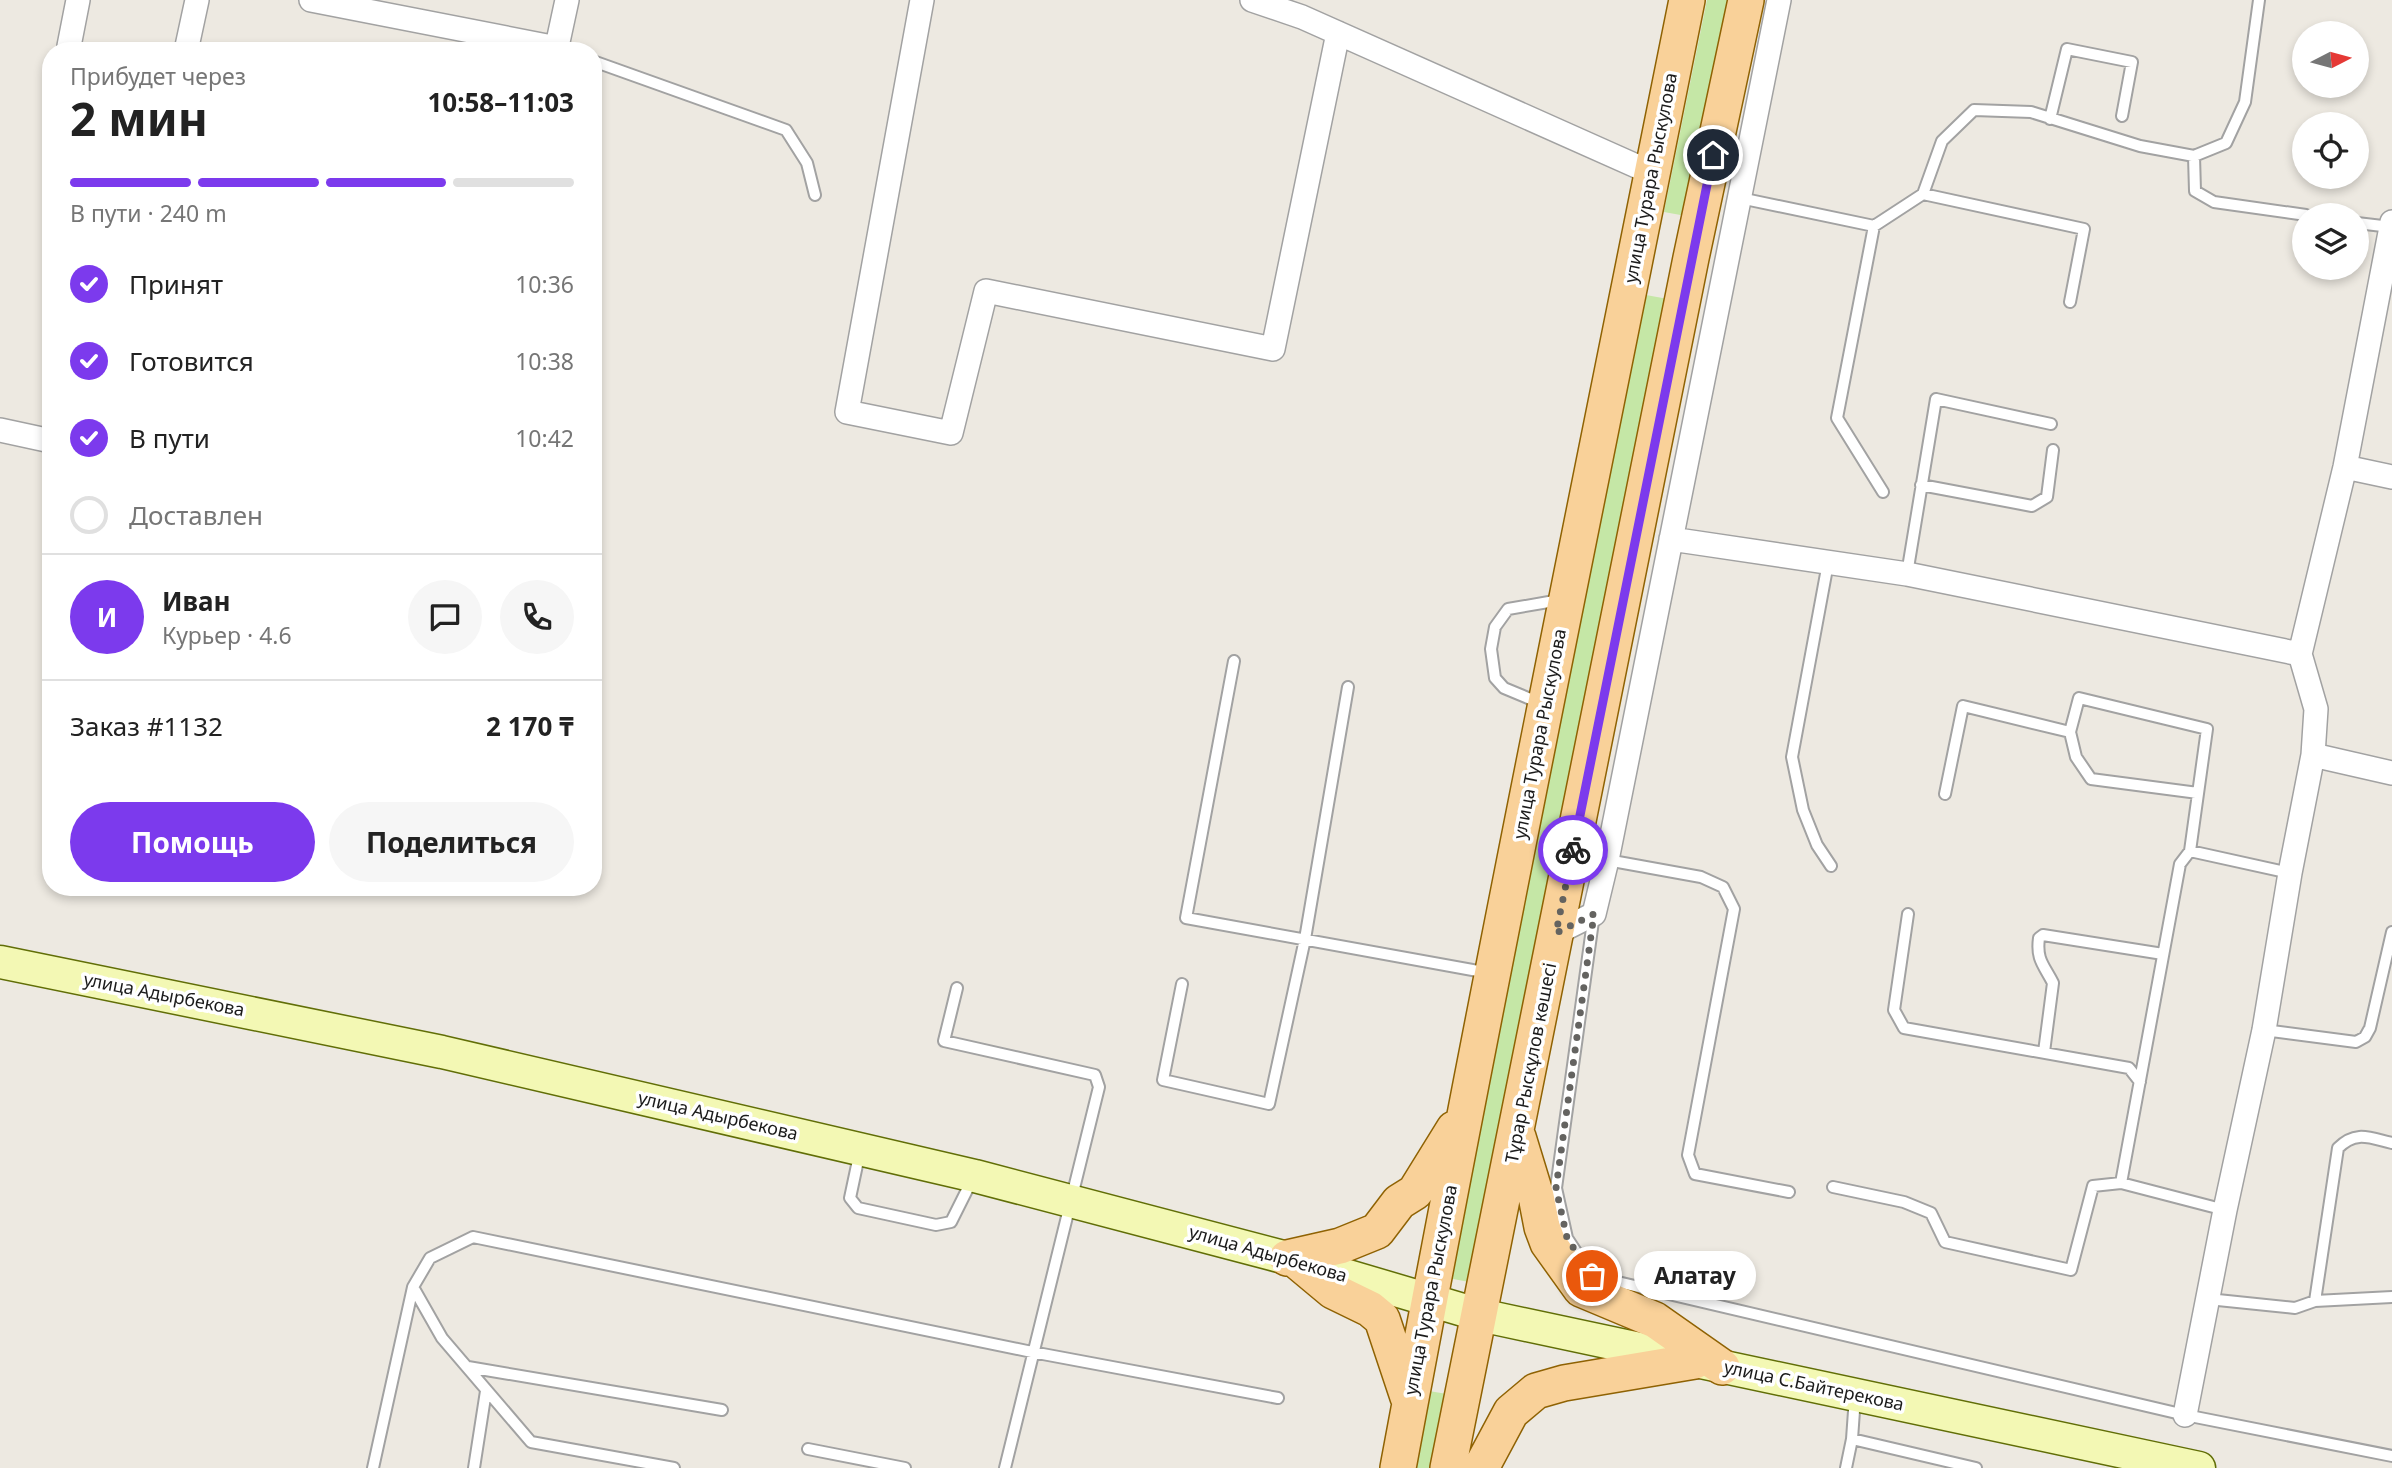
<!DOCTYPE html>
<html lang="ru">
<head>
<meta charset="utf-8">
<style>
	body { margin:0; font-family:"Noto Sans",sans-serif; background:#f6f6f6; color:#222; height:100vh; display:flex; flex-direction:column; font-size:26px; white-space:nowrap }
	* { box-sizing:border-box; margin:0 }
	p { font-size:23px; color:#767676 }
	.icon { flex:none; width:38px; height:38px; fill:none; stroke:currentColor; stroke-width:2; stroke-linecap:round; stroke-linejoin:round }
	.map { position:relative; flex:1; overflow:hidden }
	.sheet { position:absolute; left:42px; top:42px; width:560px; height:854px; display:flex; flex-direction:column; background:#fff; border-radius:28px; box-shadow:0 4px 10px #0003 }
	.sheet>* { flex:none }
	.needle { width:46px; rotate:84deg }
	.controls { position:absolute; left:2292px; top:21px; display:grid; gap:14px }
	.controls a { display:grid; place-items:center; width:77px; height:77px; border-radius:50%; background:#fff; box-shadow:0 4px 10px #0003; font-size:35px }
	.pin { position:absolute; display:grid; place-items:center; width:60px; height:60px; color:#fff; margin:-30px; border:4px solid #fff; border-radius:50%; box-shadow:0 2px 7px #0007 }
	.courier { position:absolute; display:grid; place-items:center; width:70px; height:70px; margin:-35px; border:5px solid #7c3aed; border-radius:50%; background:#fff; color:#222; box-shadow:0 2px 9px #0007 }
	.bubble { position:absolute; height:49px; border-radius:24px; background:#fff; box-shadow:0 4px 10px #0003; font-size:23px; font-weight:700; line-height:49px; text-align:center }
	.overview em { font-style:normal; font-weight:700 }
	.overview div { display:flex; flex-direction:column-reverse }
	.overview { display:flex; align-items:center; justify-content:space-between; height:119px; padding:0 28px }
	h1 { font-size:46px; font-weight:700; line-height:52px }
	.bar { display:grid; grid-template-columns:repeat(4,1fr); gap:10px 7px; align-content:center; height:84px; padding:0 28px }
	.bar i { height:9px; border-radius:5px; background:#e0e0e0 }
	.bar .selected { background:#7c3aed }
	.bar p { grid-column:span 4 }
	.line { display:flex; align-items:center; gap:18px; padding:0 28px; border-top:2px solid #e0e0e0 }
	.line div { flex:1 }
	.round { display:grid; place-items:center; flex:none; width:74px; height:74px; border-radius:37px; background:#f6f6f6 }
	ol { padding:0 28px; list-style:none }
	li { display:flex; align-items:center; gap:21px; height:77px }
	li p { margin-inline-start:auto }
	li .icon { padding:7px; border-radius:50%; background:#7c3aed; color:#fff; stroke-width:4 }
	li:last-child { color:#767676 }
	li i { width:38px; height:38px; border:4px solid #e0e0e0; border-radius:50% }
	.cta { display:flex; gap:14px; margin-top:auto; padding:14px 28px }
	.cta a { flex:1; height:80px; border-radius:42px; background:#7c3aed; color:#fff; font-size:28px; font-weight:700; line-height:80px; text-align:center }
	.cta a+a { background:#f6f6f6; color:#222 }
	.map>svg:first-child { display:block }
	.grass { fill:#c5e7a6 }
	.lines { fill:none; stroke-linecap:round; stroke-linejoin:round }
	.lane-casing { stroke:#a2a2a2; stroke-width:14 }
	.street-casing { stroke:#a2a2a2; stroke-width:26 }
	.secondary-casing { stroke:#616e07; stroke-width:35 }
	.primary-casing { stroke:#8f6203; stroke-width:38 }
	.lane { stroke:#fff; stroke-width:10 }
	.street { stroke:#fff; stroke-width:23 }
	.secondary { stroke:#f3f8b4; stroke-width:32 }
	.primary { stroke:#f9d199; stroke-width:35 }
	.done { stroke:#646360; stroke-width:7; stroke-dasharray:0 12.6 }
	.route { stroke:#7c3aed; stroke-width:9 }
	.labels { text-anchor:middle; stroke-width:7; stroke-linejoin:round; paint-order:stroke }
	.street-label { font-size:18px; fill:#1b1b1b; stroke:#fff }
</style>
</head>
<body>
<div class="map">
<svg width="2392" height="1468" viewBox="0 0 2392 1468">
	<rect width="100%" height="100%" fill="#ede9e1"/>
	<!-- grass -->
	<path class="grass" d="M 1707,0 L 1730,0 L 1686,216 L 1664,212 Z
		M 1646,295 L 1668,299 L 1469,1282 L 1448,1278 Z
		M 1429,1391 L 1447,1394 L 1432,1468 L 1413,1468 Z"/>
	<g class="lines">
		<defs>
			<path id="lane" d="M 593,61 L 786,130 L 807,163 L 815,195
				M 2050,119 L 2067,49 L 2132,62 L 2122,116
				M 2194,156 L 2195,191 L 2214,202 L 2306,215
				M 1923,194 L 1942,141 L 1974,110 L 2031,112 L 2140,146 L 2194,156 L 2226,143 L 2245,102 L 2259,0
				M 1740,198 L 1874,226 L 1837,418 L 1883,492
				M 2357,223 L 2391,227
				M 1874,226 L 1923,194 L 2084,229 L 2070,302
				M 1921,485 L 2032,506 L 2047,497 L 2053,450
				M 1828,563 L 1792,757 L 1803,810 L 1817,845 L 1831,866
				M 1907,574 L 1936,399 L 2051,424
				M 1234,661 L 1186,918 L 1489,973
				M 1540,703 L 1504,688 L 1495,678 L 1491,649 L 1495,627 L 1508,609 L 1560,600
				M 2070,732 L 2076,757 L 2091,779 L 2198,793
				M 1945,794 L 1963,706 L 2070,732 L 2079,698 L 2207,729 L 2190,851
				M 1607,860 L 1701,877 L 1723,887 L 1734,909 L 1688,1155 L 1695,1174 L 1789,1192
				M 1594,914 L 1556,1188 L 1567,1238 L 1592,1276 L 2185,1415 L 2392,1456
				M 1908,914 L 1894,1010 L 1904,1028 L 2129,1068 L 2140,1082
				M 1182,984 L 1163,1080 L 1269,1104 L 1305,939 L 1348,687
				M 957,988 L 944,1041 L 1095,1075 L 1099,1087 L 1005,1468
				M 2264,1030 L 2356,1042 L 2365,1037 L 2370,1028 L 2392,932
				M 2044,1052 L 2053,983 C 2044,965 2036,960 2039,938 L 2043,935 L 2163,954
				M 860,1151 L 850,1198 L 858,1208 L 936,1225 L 951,1222 L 973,1178
				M 2121,1183 L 2180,864 L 2190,851 L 2290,873
				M 1833,1187 L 1904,1202 L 1931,1213 L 1945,1242 L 2071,1270 L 2093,1186 L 2121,1183 L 2225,1210
				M 2208,1299 L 2295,1308 L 2315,1301 L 2392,1297
				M 2315,1301 L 2338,1148 C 2356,1130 2370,1138 2392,1143
				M 468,1367 L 722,1410
				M 1852,1439 L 1976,1468
				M 808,1449 L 905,1468
				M 373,1468 L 413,1287
				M 474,1468 L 486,1391
				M 674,1468 L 531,1442 L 442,1338 L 413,1287 L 430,1258 L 473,1237 L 1032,1352 L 1278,1398
				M 1846,1468 L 1852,1439 L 1855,1397"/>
			<path id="street" d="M 311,0 L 557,48
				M 922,0 L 847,412 L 951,433 L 986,291 L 1273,349 L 1338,33
				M 1252,0 L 1302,17 L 1652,173
				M 69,46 L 78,0
				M 186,51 L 197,0
				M 556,51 L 567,0
				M 0,430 L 51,441
				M 2345,467 L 2392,477
				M 1671,539 L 1907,574 L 2300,654
				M 2313,755 L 2392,773
				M 1556,933 L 1594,914 L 1607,860 L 1779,0
				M 2185,1415 L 2225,1210 L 2264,1030 L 2290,873 L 2313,755 L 2316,709 L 2300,654 L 2345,467 L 2392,222"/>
			<path id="secondary" d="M 0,962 L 442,1052 L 975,1176 L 1287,1258 L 1480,1315 L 2199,1468"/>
			<path id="primary" d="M 1518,1137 L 1536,1196 L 1542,1227 L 1548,1243 L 1581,1289 L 1655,1320 L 1722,1367
				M 1287,1258 L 1340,1246 L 1377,1231 L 1399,1202 L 1415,1192 L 1454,1129
				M 1297,1261 L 1333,1291 L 1370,1309 L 1382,1319 L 1408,1397
				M 1398,1468 C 1489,978 1589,489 1687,0
				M 1448,1468 L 1691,258 L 1746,0
				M 1481,1468 L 1511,1412 L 1536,1391 L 1564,1383 L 1695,1361"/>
		</defs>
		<!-- lane casing -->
		<use href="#lane" class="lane-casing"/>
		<!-- street casing -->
		<use href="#street" class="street-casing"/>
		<!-- secondary casing -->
		<use href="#secondary" class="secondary-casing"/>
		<!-- primary casing -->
		<use href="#primary" class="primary-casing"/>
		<!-- lane -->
		<use href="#lane" class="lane"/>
		<!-- street -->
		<use href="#street" class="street"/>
		<!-- secondary -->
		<use href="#secondary" class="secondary"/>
		<!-- primary -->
		<use href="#primary" class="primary"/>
	</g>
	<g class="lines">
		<!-- done -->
		<path class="done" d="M 1573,850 L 1556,933 L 1594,914 L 1556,1188 L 1567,1238 L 1592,1276"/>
		<!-- route -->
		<path class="route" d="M 1573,850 L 1713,155"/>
	</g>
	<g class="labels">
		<!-- street labels -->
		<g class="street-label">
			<text transform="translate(1651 178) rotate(-79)" y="6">улица Турара Рыскулова</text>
			<text transform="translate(1540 734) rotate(-79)" y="6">улица Турара Рыскулова</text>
			<text transform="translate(164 995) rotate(11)" y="6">улица Адырбекова</text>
			<text transform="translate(1531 1063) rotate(-79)" y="6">Тұрар Рыскұлов көшесі</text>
			<text transform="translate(718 1116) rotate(13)" y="6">улица Адырбекова</text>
			<text transform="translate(1268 1254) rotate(16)" y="6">улица Адырбекова</text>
			<text transform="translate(1431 1290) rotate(-79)" y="6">улица Турара Рыскулова</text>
			<text transform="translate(1814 1386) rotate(12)" y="6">улица С.Байтерекова</text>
		</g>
	</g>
</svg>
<div class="controls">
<a><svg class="needle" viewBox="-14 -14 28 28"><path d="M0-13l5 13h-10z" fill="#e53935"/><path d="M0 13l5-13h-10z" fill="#767676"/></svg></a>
<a><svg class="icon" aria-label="locate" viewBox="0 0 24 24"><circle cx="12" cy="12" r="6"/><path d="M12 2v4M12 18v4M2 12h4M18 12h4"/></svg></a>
<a><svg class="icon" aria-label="layers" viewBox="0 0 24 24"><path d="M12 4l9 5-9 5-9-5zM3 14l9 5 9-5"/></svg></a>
</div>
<div class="pin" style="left:1592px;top:1276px;background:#ea580c"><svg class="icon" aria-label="bag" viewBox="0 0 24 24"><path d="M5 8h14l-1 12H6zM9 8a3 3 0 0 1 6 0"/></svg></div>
<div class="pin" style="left:1713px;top:155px;background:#1f2937"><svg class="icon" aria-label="home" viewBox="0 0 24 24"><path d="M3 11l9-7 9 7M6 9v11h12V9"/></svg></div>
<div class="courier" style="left:1573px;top:850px"><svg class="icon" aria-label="bike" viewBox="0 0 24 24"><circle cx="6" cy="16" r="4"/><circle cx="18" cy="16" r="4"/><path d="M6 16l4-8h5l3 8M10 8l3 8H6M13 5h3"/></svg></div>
<div class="bubble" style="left:1634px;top:1251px;width:122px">Алатау</div>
<section class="sheet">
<div class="overview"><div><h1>2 мин</h1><p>Прибудет через</p></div><em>10:58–11:03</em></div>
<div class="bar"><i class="selected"></i><i class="selected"></i><i class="selected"></i><i></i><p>В пути · 240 m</p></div>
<ol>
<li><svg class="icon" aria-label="check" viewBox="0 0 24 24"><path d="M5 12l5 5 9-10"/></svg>Принят<p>10:36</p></li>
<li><svg class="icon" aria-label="check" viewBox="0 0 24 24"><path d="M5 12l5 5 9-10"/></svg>Готовится<p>10:38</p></li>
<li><svg class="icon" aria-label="check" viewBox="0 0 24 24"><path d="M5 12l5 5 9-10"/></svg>В пути<p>10:42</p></li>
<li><i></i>Доставлен</li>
</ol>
<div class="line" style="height:126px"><b class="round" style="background:#7c3aed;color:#fff">И</b><div><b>Иван</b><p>Курьер · 4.6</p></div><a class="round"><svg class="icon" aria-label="chat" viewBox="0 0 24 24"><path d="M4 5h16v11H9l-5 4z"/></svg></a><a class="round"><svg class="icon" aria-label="phone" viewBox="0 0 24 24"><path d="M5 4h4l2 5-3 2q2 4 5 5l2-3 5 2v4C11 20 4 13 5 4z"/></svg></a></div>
<div class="line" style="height:91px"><div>Заказ #1132</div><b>2 170 ₸</b></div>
<div class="cta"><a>Помощь</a><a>Поделиться</a></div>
</section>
</div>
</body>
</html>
